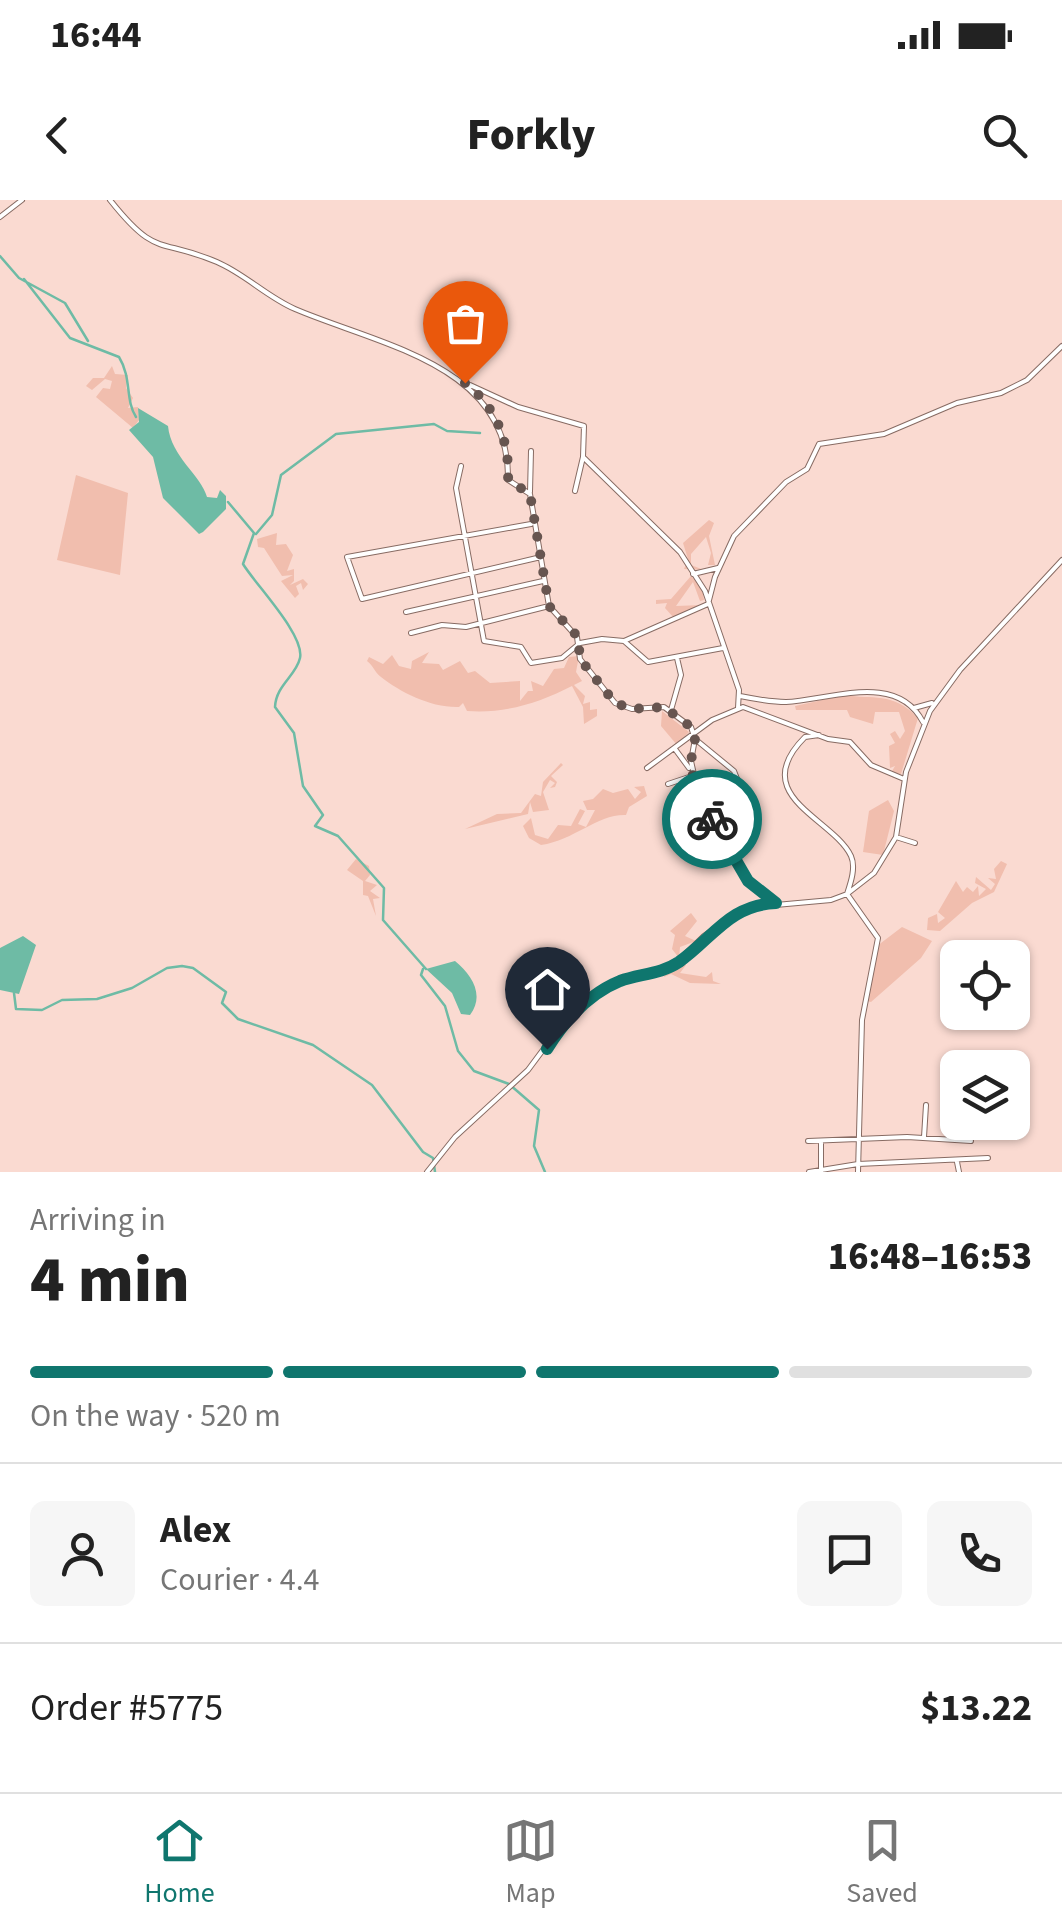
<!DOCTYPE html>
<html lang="en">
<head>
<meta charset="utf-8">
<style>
	body { margin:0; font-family:"Source Sans 3",sans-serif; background:#f6f6f6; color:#222; height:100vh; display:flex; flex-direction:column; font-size:38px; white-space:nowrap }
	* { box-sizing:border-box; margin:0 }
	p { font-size:32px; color:#767676 }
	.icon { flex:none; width:55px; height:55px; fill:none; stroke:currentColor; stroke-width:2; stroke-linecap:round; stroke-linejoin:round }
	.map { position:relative; height:972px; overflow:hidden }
	.side { display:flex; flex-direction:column; background:#fff; flex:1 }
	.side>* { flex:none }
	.tools { position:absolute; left:940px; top:740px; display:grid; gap:20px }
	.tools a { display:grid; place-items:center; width:90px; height:90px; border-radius:15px; background:#fff; box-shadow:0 2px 8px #0004; font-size:50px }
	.pin { position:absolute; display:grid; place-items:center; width:85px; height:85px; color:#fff; margin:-102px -42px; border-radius:50% 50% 50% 0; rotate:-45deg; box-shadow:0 0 10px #0007 }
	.pin .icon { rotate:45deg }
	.courier { position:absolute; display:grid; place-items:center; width:100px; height:100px; margin:-50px; border:8px solid #0f766e; border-radius:50%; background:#fff; color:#222; box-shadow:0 2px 12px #0007 }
	.overview em { font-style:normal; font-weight:800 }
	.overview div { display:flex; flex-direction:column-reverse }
	.overview { display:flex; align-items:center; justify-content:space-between; height:170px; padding:0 30px }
	h1 { font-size:65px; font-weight:800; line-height:75px }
	.bar { display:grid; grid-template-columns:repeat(4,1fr); gap:15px 10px; align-content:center; height:120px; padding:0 30px }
	.bar i { height:12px; border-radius:8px; background:#e0e0e0 }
	.bar .on { background:#0f766e }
	.bar p { grid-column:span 4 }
	.line { display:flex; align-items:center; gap:25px; padding:0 30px; border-top:2px solid #e0e0e0 }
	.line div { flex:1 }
	.round { display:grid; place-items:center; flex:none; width:105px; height:105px; border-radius:15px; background:#f6f6f6 }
	.status { display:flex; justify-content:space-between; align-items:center; height:70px; padding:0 50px; background:#fff; direction:ltr }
	.status svg { height:28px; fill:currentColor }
	header { display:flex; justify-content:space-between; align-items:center; height:130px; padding:0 30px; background:#fff; font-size:45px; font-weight:800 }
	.tab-bar { display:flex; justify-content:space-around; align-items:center; height:140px; border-top:2px solid #e0e0e0; background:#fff; font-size:28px; color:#767676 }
	.tab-bar a { display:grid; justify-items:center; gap:5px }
	.tab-bar .on { color:#0f766e }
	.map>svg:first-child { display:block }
	.green { fill:#f1beae }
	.water { fill:#6ebba5 }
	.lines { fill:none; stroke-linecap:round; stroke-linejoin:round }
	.stream { stroke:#6ebba5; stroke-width:2.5 }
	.minor-casing { stroke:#876b63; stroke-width:6 }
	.minor { stroke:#fff; stroke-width:4 }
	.done { stroke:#675550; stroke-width:10; stroke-dasharray:0 18 }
	.route { stroke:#0f766e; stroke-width:12 }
</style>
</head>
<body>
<div class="status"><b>16:44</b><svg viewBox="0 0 49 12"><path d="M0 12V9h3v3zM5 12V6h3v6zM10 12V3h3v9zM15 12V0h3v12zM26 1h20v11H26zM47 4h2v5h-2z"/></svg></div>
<header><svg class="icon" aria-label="back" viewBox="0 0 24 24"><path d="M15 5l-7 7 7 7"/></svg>Forkly<svg class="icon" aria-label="search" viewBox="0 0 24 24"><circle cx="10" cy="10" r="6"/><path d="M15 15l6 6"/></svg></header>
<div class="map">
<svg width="1062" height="972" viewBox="0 0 1062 972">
	<rect width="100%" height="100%" fill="#fadad1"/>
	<!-- green -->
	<path class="green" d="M 112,166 L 115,174 L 128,175 L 126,188 L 133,198 L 128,208 L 138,207 L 139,220 L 133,228 L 96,197 L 103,188 L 110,189 L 112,181 L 105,179 L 92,190 L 86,186 L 93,178 L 104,178 Z
		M 76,275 L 128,293 L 120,375 L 57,360 Z
		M 709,320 L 714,323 L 709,336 L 715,365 L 708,365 L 711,353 L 706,337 L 691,354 L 691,365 L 704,370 L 684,369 L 688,359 L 683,343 Z
		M 277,333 L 276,345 L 286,344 L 293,355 L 287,371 L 294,369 L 294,381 L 290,385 L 303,379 L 308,384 L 303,390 L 301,383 L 296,386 L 299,394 L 295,398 L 281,381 L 293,375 L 282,376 L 264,348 L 258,347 L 257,339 Z
		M 691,376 L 702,386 L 704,400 L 700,401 L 693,382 L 676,406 L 703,405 L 674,418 L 665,408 L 667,403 L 656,404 L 656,400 L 671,399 Z
		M 429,452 L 422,463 L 439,464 L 443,470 L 460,461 L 468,473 L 475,471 L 490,483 L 520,481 L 520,501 L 528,491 L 533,491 L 531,481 L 543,486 L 554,469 L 564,468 L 569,457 L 579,456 L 576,472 L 582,481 L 574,485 L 585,496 L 583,504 L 590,502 L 590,510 L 597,509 L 597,516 L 584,524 L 583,507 L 572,486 C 539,503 504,514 467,511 L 463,503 L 459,507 C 431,508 400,492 381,477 C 374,472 374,466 367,461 L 369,457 L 383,464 L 392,455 L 399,466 L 411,469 L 412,461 Z
		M 845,495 C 872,500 893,491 918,518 L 901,574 L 891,573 L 895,566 L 890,568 L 889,546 L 895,543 L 890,534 L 895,531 L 900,539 L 905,531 L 899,512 L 875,512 L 873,524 L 850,517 L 847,510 L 796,510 L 795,506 Z
		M 662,511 L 689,532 L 677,545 L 661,526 Z
		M 561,563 L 563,565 L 551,576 L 557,582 L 555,587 L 550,588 L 555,583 L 550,580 L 543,592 L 549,610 L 533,612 L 530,602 L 528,614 L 465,629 L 497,614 L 521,613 L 535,594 L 541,596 L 543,582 Z
		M 644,586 L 647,596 L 629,607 L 626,615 C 597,614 575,640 541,645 L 529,638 L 523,626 L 531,618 L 535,635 L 548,639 L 558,625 L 571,626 L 580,609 L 585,611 L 578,624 L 586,627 L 595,610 L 587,610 L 583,601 L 593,599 L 603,589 L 613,593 L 628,589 L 635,599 L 641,592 L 634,587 Z
		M 888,600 L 894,611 L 883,655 L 863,652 L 869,611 Z
		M 356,659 L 369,666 L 370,675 L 365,681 L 377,685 L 370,691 L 380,698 L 373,699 L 376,716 L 368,696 L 363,695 L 363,681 L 347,670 Z
		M 1001,661 L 1007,664 L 994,692 L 972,703 L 940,731 L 927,730 L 928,718 L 937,714 L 938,723 L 945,718 L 938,712 L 956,681 L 963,692 L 967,687 L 973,692 L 978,686 L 979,696 L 986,689 L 975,683 L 976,677 L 991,690 L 995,684 L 988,678 L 996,679 L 994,669 Z
		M 691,713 L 697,721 L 685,736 L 696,741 L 680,747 L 679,758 L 672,749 L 675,735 L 670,731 Z
		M 902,727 L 932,741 L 921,758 L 871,802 L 863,800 L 877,746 Z
		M 683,762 L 686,765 L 680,773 L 706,777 L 712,772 L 713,781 L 721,784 L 690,783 L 671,774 L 664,777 L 666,770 Z"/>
	<!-- water -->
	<path class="water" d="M 138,208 L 168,226 C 171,257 201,275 207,297 L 217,298 L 220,290 L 226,296 L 226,309 L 203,332 L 199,334 L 163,298 L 153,257 L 129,230 L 139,222 Z
		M 23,736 L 36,745 L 19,794 L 0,790 L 0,748 Z
		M 455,761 C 472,775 485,795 470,815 L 461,814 L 452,793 L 426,769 Z"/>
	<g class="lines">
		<!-- stream -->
		<path class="stream" d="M 0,56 L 19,78 L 65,103 L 88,141
			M 24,79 L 70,138 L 119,157 C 132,178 125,200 136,217
			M 228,302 L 254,333 L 243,364 C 255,384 305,435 300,458 C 296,476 276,485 275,507 L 294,533 L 303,586 L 323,615 L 315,626 L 338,636 L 384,688 L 383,720 L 426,769
			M 256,334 L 272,315 L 281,275 L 336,234 L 434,224 L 447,231 L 480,233
			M 423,769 L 421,775 L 445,806 L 458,851 L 474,871 L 509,884 L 539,910 L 534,946 L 545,972
			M 14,793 L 16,809 L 42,810 L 62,800 L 97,799 L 132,788 L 167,768 L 182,766 L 193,768 L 226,792 L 222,803 L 238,819 L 313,845 L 372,885 L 423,952 L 433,958 L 435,972"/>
		<defs>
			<path id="minor" d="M 110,0 C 157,59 158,37 217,62 C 245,74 267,97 295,109 C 379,145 511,165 508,280 L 530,294 L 549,406 L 577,437 L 580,459 L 615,503 L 632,509 L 664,507 L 691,527 L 695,539 L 691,561 L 700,601 L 748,681 L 776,703
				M 0,17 L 22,0
				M 470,185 L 518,207 L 584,226 L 583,257 L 680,352 L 705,391 L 739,490 L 738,508
				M 461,266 L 456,288 L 484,441 L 521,447 L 531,463 L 562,458 L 580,443 L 602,439 L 624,441 L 648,462 L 723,448
				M 575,291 L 583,257
				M 530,292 L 531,251
				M 531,324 L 347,357 L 362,399 L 541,357
				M 693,374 L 718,368
				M 406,412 L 543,381
				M 411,433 L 442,425 L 466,427 L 549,406
				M 624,441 L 708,404 L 715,377 L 734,336 L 786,282 L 807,269 L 819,244 L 884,234 L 957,203 L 1001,193 L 1027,180 L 1062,146
				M 740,496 C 755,499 771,502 786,502 C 830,500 897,471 923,522
				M 914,508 L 932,503
				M 671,510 L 681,475 L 677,458
				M 819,535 L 805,537 C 746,596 833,618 851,656 C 856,667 851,682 847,694 L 878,738 L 862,820 L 858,972
				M 695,539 L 734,571 L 747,604
				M 675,549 L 689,568
				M 647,568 L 712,520 L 743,507 L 828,539 L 850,542 L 871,565 L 904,579
				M 668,584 L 692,576
				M 896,637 L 915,643
				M 924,937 L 926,905
				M 808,941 L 907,937 L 971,941
				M 957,962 L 959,972
				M 427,972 L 455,937 L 528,870 L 560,827 L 599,793 L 619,782 L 675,764 L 704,736 L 744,708 L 831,700 L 847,694 L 874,673 L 896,637 L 906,572 L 930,511 L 960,470 L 1062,360
				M 809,972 L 858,964 L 988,958
				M 821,972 L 821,941"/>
		</defs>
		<!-- minor casing -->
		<use href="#minor" class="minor-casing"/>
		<!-- minor -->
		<use href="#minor" class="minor"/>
	</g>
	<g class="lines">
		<!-- done -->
		<path class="done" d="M 465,183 C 496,206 510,242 508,280 L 530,294 L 549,406 L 578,437 L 580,459 L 615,503 L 632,509 L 664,507 L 691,527 L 695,539 L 691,561 L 694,585 L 712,619"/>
		<!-- route -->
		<path class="route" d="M 547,849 C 565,820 588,794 620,781 C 640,774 661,774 679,762 C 713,738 729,705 776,703 L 748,681 L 712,619"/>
	</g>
</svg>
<div class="tools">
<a><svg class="icon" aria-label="locate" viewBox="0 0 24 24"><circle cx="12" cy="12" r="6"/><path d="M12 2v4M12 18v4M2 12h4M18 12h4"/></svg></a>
<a><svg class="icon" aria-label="layers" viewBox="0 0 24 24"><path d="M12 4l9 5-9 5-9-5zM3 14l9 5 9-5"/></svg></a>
</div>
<div class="pin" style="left:465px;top:183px;background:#ea580c"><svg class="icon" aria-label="bag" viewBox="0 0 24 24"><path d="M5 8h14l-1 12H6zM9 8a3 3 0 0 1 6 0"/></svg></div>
<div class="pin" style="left:547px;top:849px;background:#1f2937"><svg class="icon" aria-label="home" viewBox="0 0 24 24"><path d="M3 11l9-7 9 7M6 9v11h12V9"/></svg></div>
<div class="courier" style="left:712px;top:619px"><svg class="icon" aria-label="bike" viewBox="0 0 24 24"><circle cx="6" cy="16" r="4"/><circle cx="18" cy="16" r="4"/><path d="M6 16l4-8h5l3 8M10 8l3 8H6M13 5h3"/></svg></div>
</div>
<section class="side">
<div class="overview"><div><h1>4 min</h1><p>Arriving in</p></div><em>16:48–16:53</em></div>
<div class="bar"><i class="on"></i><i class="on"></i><i class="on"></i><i></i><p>On the way · 520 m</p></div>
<div class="line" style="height:180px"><a class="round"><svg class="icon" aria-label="person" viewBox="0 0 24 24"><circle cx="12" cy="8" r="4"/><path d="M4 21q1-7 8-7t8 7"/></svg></a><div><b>Alex</b><p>Courier · 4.4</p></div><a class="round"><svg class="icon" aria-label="chat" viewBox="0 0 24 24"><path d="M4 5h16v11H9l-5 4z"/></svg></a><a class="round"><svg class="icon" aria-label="phone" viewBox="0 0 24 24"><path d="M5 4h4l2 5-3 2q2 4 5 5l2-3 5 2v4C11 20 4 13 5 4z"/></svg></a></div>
<div class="line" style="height:130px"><div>Order #5775</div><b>$13.22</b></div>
</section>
<nav class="tab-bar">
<a class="on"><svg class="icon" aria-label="home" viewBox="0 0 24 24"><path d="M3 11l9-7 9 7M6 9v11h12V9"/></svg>Home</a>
<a><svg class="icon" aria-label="map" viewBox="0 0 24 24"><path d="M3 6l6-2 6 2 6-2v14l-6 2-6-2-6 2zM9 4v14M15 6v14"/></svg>Map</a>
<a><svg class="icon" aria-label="saved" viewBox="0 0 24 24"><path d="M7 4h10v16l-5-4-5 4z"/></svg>Saved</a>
</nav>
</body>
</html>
